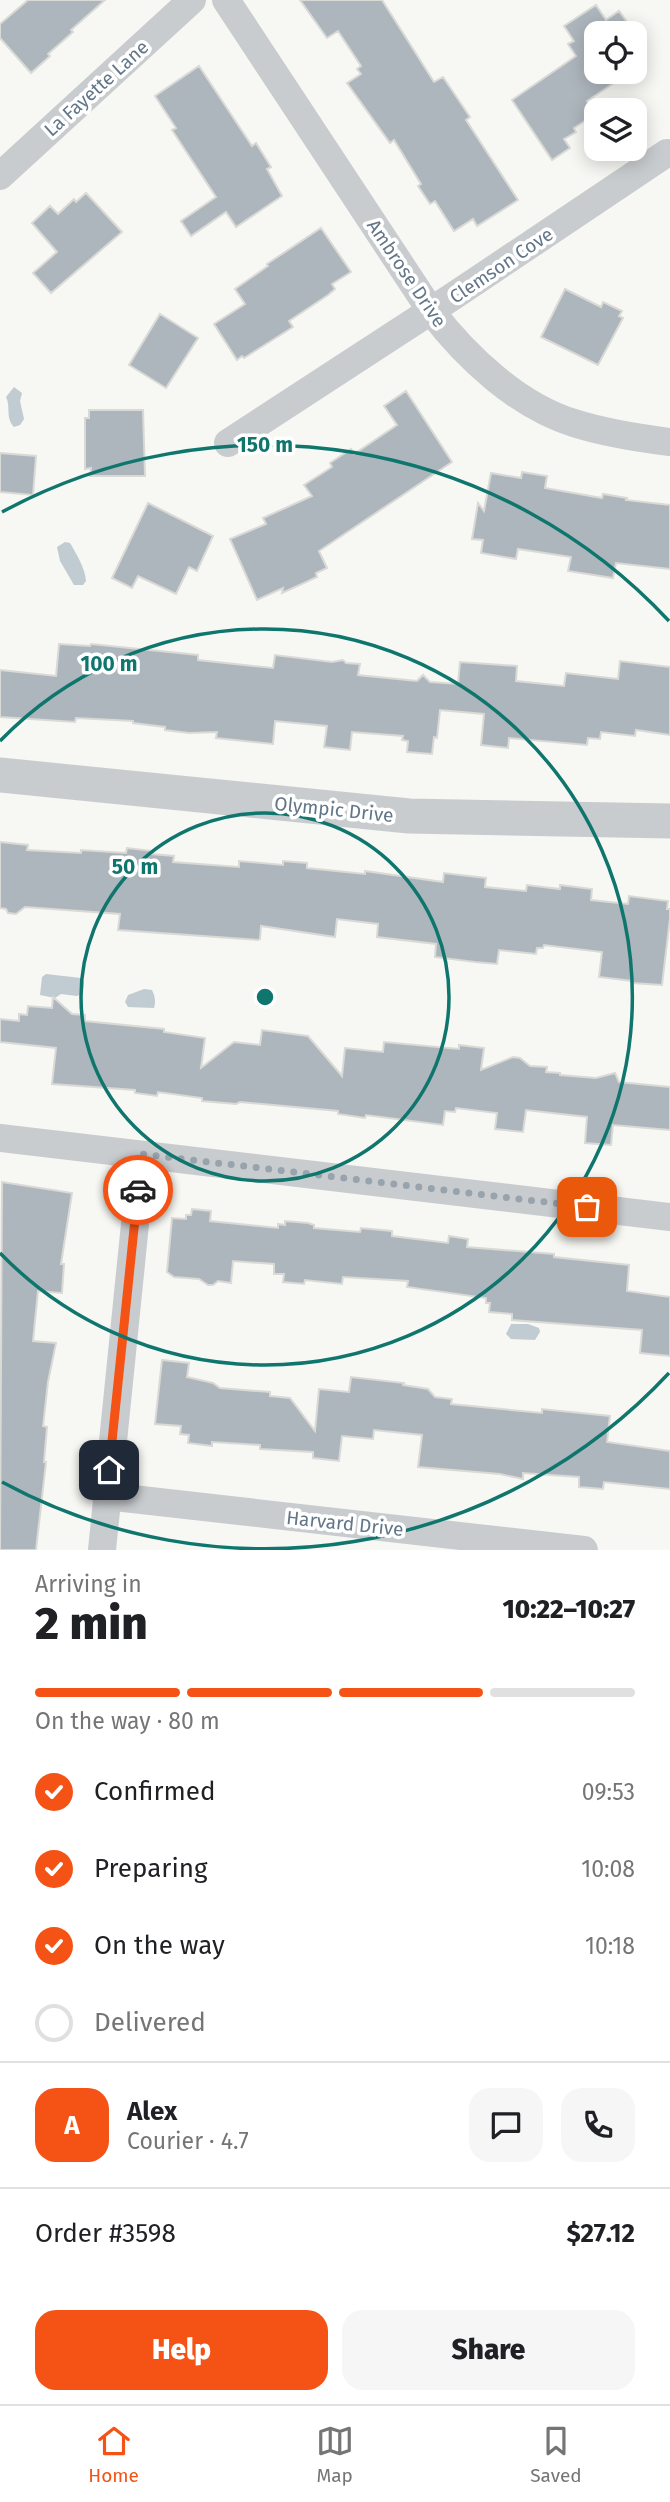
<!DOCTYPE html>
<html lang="en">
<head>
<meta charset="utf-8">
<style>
	body { margin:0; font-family:"Fira Sans",sans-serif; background:#f6f6f6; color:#202124; height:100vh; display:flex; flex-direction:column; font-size:26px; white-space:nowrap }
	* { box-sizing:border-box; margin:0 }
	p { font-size:23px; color:#757577 }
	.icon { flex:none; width:38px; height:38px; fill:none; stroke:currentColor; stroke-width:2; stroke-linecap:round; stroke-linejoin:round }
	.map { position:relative; height:1550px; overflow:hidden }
	.side { display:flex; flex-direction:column; background:#fff; flex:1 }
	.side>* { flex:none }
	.buttons { position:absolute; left:584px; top:21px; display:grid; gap:14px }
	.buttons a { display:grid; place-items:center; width:63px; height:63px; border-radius:14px; background:#fff; box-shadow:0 4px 18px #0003; font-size:35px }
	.pin { position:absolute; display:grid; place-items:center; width:60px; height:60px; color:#fff; margin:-30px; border-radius:14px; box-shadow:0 4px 10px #0006 }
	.courier { position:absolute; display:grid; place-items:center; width:70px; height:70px; margin:-35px; border:5px solid #f55316; border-radius:50%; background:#fff; color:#222; box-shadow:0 2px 9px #0007 }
	.summary em { font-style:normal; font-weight:800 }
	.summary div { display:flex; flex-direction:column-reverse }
	.summary { display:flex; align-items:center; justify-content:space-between; height:119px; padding:0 35px }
	h1 { font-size:46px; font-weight:800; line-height:52px }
	.bar { display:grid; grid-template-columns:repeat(4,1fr); gap:10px 7px; align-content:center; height:84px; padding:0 35px }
	.bar i { height:9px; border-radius:5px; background:#e0e0e0 }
	.bar .current { background:#f55316 }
	.bar p { grid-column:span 4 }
	.line { display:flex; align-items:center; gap:18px; padding:0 35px; border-top:2px solid #e0e0e0 }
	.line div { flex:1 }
	.round { display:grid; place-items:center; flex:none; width:74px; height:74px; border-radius:21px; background:#f6f6f6 }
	ol { padding:0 35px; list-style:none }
	li { display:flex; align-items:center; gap:21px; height:77px }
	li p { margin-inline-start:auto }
	li .icon { padding:7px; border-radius:50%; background:#f55316; color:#fff; stroke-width:4 }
	li:last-child { color:#757577 }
	li i { width:38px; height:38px; border:4px solid #e0e0e0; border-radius:50% }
	.button { display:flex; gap:14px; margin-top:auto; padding:14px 35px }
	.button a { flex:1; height:80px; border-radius:21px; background:#f55316; color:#fff; font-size:28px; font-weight:800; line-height:80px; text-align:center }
	.button a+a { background:#f6f6f6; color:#202124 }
	.menu { display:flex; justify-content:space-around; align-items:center; height:98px; border-top:2px solid #e0e0e0; background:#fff; font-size:19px; color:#757577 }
	.menu a { display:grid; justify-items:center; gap:4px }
	.menu .current { color:#f55316 }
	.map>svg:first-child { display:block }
	.water { fill:#c0ccd2 }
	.building { fill:#aeb6bd; stroke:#d9d9d6; stroke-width:2 }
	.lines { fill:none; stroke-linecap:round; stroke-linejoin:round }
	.minor { stroke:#c9cccf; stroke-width:28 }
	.tertiary { stroke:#c9cccf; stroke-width:35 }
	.done { stroke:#97a3ad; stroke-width:7; stroke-dasharray:0 12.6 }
	.route { stroke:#f55316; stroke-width:9 }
	.ring { fill:none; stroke:#0f766e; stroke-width:3.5 }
	.labels { text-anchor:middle; stroke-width:7; stroke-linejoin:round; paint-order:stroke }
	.street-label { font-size:19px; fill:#637688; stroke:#fff }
	.centre { fill:#0f766e; stroke:#fff; stroke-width:3.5 }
	.ring-label { font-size:21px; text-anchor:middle; font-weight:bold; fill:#0f766e; stroke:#fff; stroke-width:7; stroke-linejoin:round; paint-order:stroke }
</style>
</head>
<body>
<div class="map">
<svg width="670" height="1550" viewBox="0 0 670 1550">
	<rect width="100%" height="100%" fill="#f7f7f3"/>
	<!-- water -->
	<path class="water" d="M 14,387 L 22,393 L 20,401 L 24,419 L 20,425 L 14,427 C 5,417 11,407 6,397 Z
		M 65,542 L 70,543 C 77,555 85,568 86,581 L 83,585 L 74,585 L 60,561 L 57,547 Z
		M 46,974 L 81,978 L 84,981 L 83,993 L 77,996 L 61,994 L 55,998 L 40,995 L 42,977 Z
		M 144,989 L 152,990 C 155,996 156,1002 154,1008 L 128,1007 L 125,1002 L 128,995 Z
		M 511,1324 L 528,1324 L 539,1328 L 540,1332 L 535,1340 L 511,1339 L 506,1334 Z"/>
	<!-- building -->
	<path class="building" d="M 28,0 L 105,0 L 71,30 L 73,32 L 48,54 L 50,56 L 31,73 L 0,38 L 0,24 Z
		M 300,0 L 382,0 L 434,82 L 443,77 L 470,117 L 466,120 L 518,200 L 477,226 L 473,219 L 454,231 L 435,201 L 430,204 L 418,186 L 421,184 L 394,140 L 390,143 L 347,83 L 361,74 L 357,69 L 361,66 L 338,31 L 327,38 Z
		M 596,5 L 606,20 L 619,11 L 635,33 L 597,33 L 597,72 L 630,72 L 587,101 L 595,114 L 574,128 L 576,132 L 564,139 L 570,148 L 552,160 L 512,100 L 576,56 L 568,44 L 574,41 L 564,26 Z
		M 199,66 L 252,146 L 256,143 L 271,167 L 267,169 L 282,196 L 236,227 L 226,212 L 191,236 L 181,221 L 216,197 L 172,130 L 176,128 L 155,96 Z
		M 86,193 L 122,232 L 51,293 L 33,273 L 57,252 L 32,223 L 50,206 L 58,214 L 74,199 L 76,202 Z
		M 321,228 L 351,272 L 332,284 L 335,289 L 328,295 L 289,321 L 293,327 L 244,358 L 242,356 L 237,360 L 214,324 L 245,304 L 235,289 L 268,266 L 267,264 Z
		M 565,289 L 601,307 L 603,302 L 622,311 L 619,316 L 623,318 L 598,365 L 541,337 Z
		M 160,314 L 198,338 L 166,388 L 129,365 Z
		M 406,391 L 452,462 L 319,551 L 327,568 L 316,573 L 317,577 L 282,593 L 283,588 L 257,600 L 230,539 L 266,524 L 263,518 L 312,496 L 304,485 L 332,467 L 330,463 L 351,449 L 354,454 L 397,425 L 384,406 Z
		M 89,410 L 143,410 L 145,476 L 90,476 L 91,468 L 85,469 L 85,418 L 89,418 Z
		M 0,453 L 36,456 L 33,495 L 0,492 Z
		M 522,472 L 547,476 L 545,488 L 602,498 L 603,494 L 627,498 L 626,500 L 670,505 L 670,569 L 616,563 L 613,578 L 568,571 L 571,557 L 518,549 L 516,559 L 481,553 L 483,540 L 472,539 L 478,503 L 484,511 L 491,473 L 521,478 Z
		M 148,503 L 213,536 L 197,571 L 189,567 L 176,594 L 138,576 L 132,588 L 112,578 Z
		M 59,644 L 90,646 L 91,644 L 198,655 L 198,660 L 273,668 L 275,655 L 332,662 L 343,660 L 346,663 L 360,664 L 358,675 L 417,681 L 423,675 L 430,682 L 458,684 L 460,662 L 517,666 L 516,681 L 564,686 L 566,673 L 618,679 L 620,661 L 670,667 L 670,735 L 636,730 L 635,736 L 601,732 L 600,739 L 588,738 L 587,745 L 509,738 L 508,748 L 481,745 L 484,714 L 440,710 L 437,738 L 434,737 L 432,754 L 407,752 L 408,741 L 402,740 L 403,736 L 352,732 L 350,750 L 324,747 L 327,726 L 275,721 L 273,744 L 216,738 L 217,732 L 189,733 L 165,730 L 165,727 L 133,723 L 133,721 L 76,718 L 75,722 L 0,717 L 0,670 L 56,676 Z
		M 0,842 L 28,845 L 27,850 L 81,853 L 81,850 L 126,853 L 127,848 L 153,851 L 152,854 L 174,856 L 173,862 L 239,867 L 239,861 L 283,865 L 283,861 L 307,863 L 307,868 L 365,874 L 365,871 L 443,882 L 444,873 L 486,878 L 485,887 L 526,891 L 527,885 L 560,889 L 560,885 L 592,889 L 591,900 L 628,904 L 629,896 L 668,901 L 667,909 L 670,909 L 670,918 L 662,985 L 632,983 L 632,981 L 599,977 L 602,952 L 544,945 L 543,948 L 537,948 L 536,954 L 499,950 L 497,964 L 475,962 L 435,957 L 436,944 L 377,937 L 378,924 L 337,919 L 335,937 L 261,926 L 260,939 L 258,940 L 118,930 L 120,914 L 25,907 L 16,914 L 8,913 L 6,909 L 0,908 Z
		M 53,997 L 72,1014 L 85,1015 L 85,1021 L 164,1029 L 164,1032 L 205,1038 L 201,1068 L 234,1042 L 260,1045 L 262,1030 L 308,1036 L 342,1076 L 345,1048 L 383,1052 L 384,1042 L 459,1049 L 459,1045 L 484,1048 L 481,1070 L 513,1057 L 520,1058 L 530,1066 L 547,1067 L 546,1072 L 560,1073 L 560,1075 L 596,1078 L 615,1073 L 619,1082 L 670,1087 L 670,1130 L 613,1125 L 611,1145 L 585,1143 L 587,1117 L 526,1110 L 523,1132 L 495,1129 L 497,1113 L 456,1108 L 455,1112 L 445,1111 L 443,1125 L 366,1115 L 365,1118 L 338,1114 L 338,1111 L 240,1102 L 236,1104 L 202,1101 L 202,1098 L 158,1092 L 157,1096 L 135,1093 L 135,1090 L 52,1084 L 56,1048 L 0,1042 L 0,1019 L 19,1021 L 19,1014 L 27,1015 L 28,1006 L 52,1008 Z
		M 2,1182 L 72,1193 L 61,1264 L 64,1264 L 62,1293 L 38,1291 L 33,1341 L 56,1343 L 48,1382 L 43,1426 L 47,1427 L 44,1462 L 46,1462 L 36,1550 L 0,1550 Z
		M 192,1209 L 211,1211 L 210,1221 L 278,1228 L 278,1224 L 285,1225 L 285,1221 L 308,1223 L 314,1225 L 314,1228 L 360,1232 L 361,1228 L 392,1231 L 392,1236 L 448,1243 L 449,1236 L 468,1239 L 467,1247 L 554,1254 L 554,1257 L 629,1265 L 627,1291 L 670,1297 L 670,1356 L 640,1353 L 642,1330 L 512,1320 L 512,1314 L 489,1312 L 490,1303 L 486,1303 L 486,1298 L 407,1287 L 408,1281 L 343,1277 L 342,1284 L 305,1280 L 304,1284 L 283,1282 L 284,1274 L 274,1274 L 274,1264 L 233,1261 L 231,1283 L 218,1281 L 213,1285 L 208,1285 L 199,1279 L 174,1277 L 167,1272 L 172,1218 L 186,1219 L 186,1215 L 191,1215 Z
		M 162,1360 L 189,1363 L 187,1377 L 213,1383 L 220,1388 L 270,1392 L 270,1396 L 290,1398 L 315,1431 L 319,1389 L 349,1392 L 351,1377 L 404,1383 L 403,1385 L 428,1389 L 435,1397 L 452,1399 L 451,1404 L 542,1413 L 542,1409 L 610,1416 L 607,1442 L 670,1451 L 670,1489 L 604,1482 L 603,1489 L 579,1487 L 579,1477 L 523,1473 L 523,1479 L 500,1474 L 418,1467 L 422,1435 L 374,1430 L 373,1439 L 342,1436 L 339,1461 L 313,1458 L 313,1452 L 260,1449 L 260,1445 L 212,1442 L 212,1446 L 188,1443 L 189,1435 L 180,1434 L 181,1426 L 155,1424 Z"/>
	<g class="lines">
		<!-- minor -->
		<path class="minor" d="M 226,0 L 431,311 C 466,357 518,406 574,423 C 605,433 638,438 670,442
			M 0,176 L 192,0
			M 228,443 L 452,297 L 667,153
			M 0,1138 L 670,1217
			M 106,1496 L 584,1550
			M 102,1550 L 142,1155"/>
		<!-- tertiary -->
		<path class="tertiary" d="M 0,775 L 409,816 L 670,821"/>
	</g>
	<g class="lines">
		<!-- done -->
		<path class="done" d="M 138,1190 L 142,1154 L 587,1207"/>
		<!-- route -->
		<path class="route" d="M 109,1470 L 138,1190"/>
	</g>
	<!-- distance rings -->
	<g class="ring">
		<circle cx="265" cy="997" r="184"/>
		<path d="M0 741A368 368 0 1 1 0 1253"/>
		<path d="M669 1373A552 552 0 0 1 2 1482M2 512A552 552 0 0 1 669 621"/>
	</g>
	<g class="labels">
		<!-- street labels -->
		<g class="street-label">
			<text transform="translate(96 88) rotate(-42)" y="7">La Fayette Lane</text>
			<text transform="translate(501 265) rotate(-34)" y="7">Clemson Cove</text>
			<text transform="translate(407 273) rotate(56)" y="7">Ambrose Drive</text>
			<text transform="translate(334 809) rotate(6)" y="7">Olympic Drive</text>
			<text transform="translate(345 1523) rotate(6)" y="7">Harvard Drive</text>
		</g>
	</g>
	<circle cx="265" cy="997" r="10" class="centre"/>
	<g class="ring-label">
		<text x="265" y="452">150 m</text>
		<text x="109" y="671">100 m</text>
		<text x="135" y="874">50 m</text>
	</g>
</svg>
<div class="buttons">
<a><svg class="icon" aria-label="locate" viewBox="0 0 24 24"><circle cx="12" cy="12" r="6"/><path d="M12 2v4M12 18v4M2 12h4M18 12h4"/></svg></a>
<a><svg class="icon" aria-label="layers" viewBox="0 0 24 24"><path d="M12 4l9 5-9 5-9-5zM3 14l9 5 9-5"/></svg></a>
</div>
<div class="pin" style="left:587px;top:1207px;background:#ea580c"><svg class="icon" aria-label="bag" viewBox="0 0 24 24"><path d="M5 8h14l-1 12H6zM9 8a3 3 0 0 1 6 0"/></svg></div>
<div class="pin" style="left:109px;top:1470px;background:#1f2937"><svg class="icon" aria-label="home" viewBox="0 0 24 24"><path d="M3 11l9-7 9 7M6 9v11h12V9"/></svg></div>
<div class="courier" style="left:138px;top:1190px"><svg class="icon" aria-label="car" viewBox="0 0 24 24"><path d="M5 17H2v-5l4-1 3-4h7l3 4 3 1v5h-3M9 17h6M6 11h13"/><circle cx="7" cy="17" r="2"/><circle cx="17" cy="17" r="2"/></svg></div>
</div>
<section class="side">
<div class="summary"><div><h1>2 min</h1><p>Arriving in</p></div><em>10:22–10:27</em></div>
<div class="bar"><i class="current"></i><i class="current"></i><i class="current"></i><i></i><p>On the way · 80 m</p></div>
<ol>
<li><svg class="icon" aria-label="check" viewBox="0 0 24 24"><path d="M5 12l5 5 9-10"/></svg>Confirmed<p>09:53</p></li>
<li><svg class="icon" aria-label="check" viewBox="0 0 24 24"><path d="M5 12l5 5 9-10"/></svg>Preparing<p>10:08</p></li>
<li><svg class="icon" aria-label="check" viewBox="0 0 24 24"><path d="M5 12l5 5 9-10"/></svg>On the way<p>10:18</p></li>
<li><i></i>Delivered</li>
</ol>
<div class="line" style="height:126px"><b class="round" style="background:#f55316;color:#fff">A</b><div><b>Alex</b><p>Courier · 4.7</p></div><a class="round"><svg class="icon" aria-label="chat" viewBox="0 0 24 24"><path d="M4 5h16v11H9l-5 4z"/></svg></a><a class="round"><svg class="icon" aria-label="phone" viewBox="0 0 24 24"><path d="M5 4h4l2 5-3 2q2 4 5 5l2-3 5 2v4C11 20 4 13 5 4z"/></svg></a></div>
<div class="line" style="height:91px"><div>Order #3598</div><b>$27.12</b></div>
<div class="button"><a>Help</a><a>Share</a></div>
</section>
<nav class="menu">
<a class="current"><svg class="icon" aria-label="home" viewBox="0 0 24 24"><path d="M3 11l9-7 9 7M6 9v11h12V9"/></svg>Home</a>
<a><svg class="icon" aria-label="map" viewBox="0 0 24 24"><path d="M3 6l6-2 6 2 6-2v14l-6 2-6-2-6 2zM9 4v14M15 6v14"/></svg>Map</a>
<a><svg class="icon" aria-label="saved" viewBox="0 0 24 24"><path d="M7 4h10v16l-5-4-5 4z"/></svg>Saved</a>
</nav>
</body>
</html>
